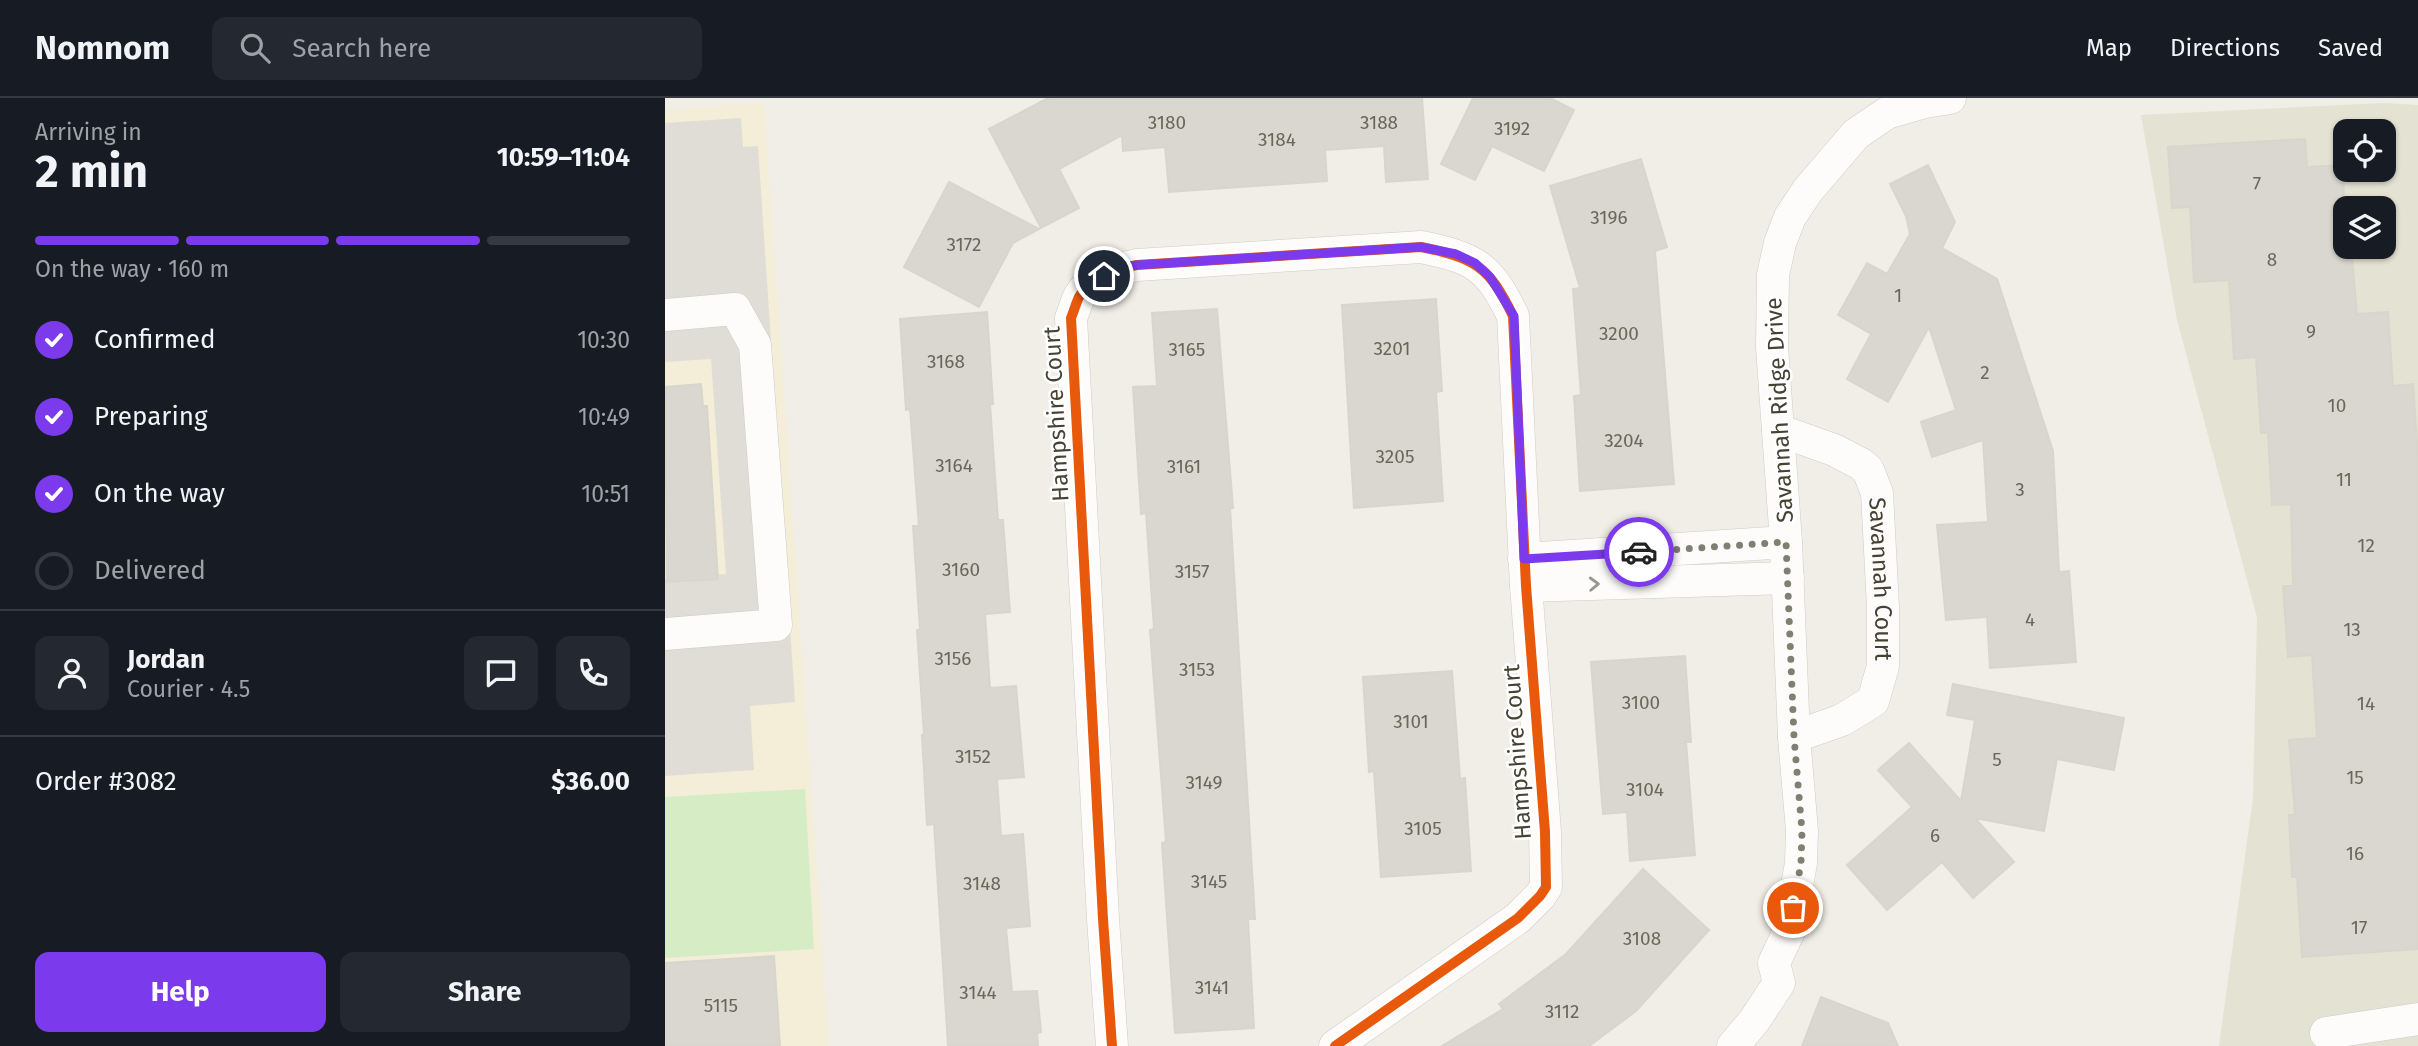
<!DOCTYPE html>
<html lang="en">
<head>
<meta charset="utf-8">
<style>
	body { margin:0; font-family:"Fira Sans",sans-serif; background:#242831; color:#f1f3f6; height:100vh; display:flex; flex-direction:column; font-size:26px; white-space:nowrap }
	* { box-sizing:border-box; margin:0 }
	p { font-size:23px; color:#9ea1a6 }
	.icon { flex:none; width:38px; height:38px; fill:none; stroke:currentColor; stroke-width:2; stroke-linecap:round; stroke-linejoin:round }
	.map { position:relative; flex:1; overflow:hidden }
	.panel { display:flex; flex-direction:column; background:#171b24; width:665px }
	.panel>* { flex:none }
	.buttons { position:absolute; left:1668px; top:21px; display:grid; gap:14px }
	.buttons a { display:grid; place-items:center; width:63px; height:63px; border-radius:14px; background:#171b24; box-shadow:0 2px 5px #0004; font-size:35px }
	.pin { position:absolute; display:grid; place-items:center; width:60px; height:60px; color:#fff; margin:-30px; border:4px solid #fff; border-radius:50%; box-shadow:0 2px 7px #0007 }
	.courier { position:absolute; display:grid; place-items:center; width:70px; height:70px; margin:-35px; border:5px solid #7c3aed; border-radius:50%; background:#fff; color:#222; box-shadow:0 2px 9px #0007 }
	.summary em { font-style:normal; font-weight:700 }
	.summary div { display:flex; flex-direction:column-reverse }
	.summary { display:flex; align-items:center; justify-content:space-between; height:119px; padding:0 35px }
	h1 { font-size:46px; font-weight:700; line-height:52px }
	.bar { display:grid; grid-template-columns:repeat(4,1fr); gap:10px 7px; align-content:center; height:84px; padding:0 35px }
	.bar i { height:9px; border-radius:5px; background:#363941 }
	.bar .on { background:#7c3aed }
	.bar p { grid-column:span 4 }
	.line { display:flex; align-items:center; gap:18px; padding:0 35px; border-top:2px solid #363941 }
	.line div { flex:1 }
	.round { display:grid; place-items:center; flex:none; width:74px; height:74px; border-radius:14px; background:#242831 }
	ol { padding:0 35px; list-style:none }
	li { display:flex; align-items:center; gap:21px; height:77px }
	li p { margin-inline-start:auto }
	li .icon { padding:7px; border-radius:50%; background:#7c3aed; color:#fff; stroke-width:4 }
	li:last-child { color:#9ea1a6 }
	li i { width:38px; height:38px; border:4px solid #363941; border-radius:50% }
	.button { display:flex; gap:14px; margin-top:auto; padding:14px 35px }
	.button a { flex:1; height:80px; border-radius:14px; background:#7c3aed; color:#fff; font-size:28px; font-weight:700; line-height:80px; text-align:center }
	.button a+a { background:#242831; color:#f1f3f6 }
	header { display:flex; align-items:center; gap:42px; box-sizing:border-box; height:98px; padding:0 35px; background:#171b24; border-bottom:2px solid #363941 }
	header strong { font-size:33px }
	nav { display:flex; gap:38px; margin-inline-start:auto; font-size:24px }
	.search { width:490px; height:63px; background:#242831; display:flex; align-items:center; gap:18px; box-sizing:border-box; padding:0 24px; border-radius:14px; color:#9ea1a6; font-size:26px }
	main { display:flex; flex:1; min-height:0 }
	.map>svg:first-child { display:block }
	.residential { fill:#e4e2d3; fill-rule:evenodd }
	.commercial { fill:#f4eed8 }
	.green { fill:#d5ecc4 }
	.parking { fill:#dfddd6 }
	.building { fill:#d9d7cf; stroke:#d8d6cc; stroke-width:2 }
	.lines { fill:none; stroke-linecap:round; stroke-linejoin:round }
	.minor-casing { stroke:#ceccc4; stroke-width:33 }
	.minor { stroke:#fdfcfb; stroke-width:32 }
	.cycleway-casing { stroke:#fff; stroke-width:15 }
	.cycleway { stroke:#e8590c; stroke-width:10 }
	.oneway { stroke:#98968d }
	.done { stroke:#817e72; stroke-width:7; stroke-dasharray:0 12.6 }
	.route { stroke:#7c3aed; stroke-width:9 }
	.labels { text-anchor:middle; stroke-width:5; stroke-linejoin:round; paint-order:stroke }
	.number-label { font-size:19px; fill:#6b685b }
	.street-label { font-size:23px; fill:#454233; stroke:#fff }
</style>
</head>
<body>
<header>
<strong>Nomnom</strong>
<div class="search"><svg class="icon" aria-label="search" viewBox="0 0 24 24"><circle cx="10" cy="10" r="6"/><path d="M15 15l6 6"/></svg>Search here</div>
<nav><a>Map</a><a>Directions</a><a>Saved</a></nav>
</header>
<main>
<section class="panel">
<div class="summary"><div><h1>2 min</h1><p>Arriving in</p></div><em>10:59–11:04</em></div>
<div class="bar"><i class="on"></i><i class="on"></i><i class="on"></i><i></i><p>On the way · 160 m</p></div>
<ol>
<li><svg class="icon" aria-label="check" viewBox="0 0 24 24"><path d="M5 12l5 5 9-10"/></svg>Confirmed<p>10:30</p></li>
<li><svg class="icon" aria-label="check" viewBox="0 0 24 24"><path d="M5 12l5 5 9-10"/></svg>Preparing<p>10:49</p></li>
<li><svg class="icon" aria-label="check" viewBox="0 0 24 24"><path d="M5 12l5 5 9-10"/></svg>On the way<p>10:51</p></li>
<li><i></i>Delivered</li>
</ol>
<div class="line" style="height:126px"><a class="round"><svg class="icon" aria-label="person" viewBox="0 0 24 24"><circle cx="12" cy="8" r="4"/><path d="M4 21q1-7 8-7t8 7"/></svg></a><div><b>Jordan</b><p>Courier · 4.5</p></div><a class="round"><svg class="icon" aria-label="chat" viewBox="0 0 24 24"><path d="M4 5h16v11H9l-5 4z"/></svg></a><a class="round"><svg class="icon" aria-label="phone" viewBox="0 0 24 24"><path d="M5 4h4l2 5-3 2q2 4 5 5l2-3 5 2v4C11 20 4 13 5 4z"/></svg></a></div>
<div class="line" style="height:91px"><div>Order #3082</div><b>$36.00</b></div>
<div class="button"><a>Help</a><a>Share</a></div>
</section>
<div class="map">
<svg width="1753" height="948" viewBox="0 0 1753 948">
	<rect width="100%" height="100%" fill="#f0eee6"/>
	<!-- residential -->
	<path class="residential" d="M 1718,5 L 1753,7 L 1753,948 L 1554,948 L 1588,700 L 1592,519 L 1512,222 L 1476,17 ZM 1680,33 L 1718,33 L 1718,72 L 1680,72 ZM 1680,110 L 1718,110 L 1718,149 L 1680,149 Z"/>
	<!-- commercial -->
	<path class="commercial" d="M 99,5 L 164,948 L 0,948 L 0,12 Z"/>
	<!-- green -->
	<path class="green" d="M 140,691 L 149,851 L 0,860 L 0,699 Z"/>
	<!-- parking -->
	<path class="parking" d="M 76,20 L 78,49 L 93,48 L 130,604 L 85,608 L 89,672 L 0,678 L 0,481 L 61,476 L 46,261 L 0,264 L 0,25 Z"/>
	<!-- building -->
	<path class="building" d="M 383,0 L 757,0 L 763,81 L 721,84 L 719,48 L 660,52 L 662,83 L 504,94 L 500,49 L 458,53 L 457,37 L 394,71 L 414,110 L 376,130 L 324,31 Z
		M 808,0 L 885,0 L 909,12 L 879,73 L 827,48 L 810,82 L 776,66 Z
		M 1640,41 L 1642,69 L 1678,67 L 1680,149 L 1686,149 L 1692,216 L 1723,214 L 1728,288 L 1748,286 L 1753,357 L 1753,851 L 1637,859 L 1632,779 L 1627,779 L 1624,717 L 1630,717 L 1624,642 L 1652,640 L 1647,557 L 1623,559 L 1618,488 L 1628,488 L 1626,406 L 1607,407 L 1603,335 L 1596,335 L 1591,259 L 1569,261 L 1564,182 L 1529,184 L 1525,109 L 1507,110 L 1503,49 Z
		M 976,61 L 1002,149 L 990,153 L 1009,386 L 915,393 L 909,298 L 916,297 L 908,191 L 915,190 L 885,88 Z
		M 1263,67 L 1290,124 L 1277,150 L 1332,181 L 1388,353 L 1394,474 L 1404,473 L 1411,564 L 1325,570 L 1322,519 L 1281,522 L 1272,427 L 1323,424 L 1318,342 L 1267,359 L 1256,324 L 1291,312 L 1264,229 L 1223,304 L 1182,281 L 1206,236 L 1173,217 L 1202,165 L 1222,176 L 1245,136 L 1241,118 L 1225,86 Z
		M 284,84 L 374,131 L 348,145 L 314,209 L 239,169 Z
		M 771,201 L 777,293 L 771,294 L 778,403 L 689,410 L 677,207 Z
		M 552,211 L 568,410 L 565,410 L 590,821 L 583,821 L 589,930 L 510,935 L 497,745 L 501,744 L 485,532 L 489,531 L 481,415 L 476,416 L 468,289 L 492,288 L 487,215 Z
		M 322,214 L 328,306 L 325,306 L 333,422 L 338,422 L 345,514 L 320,516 L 325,590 L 351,588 L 359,679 L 332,681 L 336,738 L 358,736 L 365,828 L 341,830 L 347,894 L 372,893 L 376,934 L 372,935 L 373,948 L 283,948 L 269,726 L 262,727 L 257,637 L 259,637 L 252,532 L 255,532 L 248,428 L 254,428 L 245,311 L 241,312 L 235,221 Z
		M 36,286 L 38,308 L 42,308 L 53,481 L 2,484 L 0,289 Z
		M 1020,558 L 1026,644 L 1021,644 L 1030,757 L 965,763 L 962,714 L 938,716 L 926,564 Z
		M 787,573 L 795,681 L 800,680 L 806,773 L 716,779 L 709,673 L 704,674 L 698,579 Z
		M 1288,586 L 1459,620 L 1449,672 L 1392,661 L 1379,733 L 1310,720 L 1349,764 L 1308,800 L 1277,764 L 1222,812 L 1182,767 L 1247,709 L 1213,672 L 1244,645 L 1296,703 L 1310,622 L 1282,617 Z
		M 978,771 L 1044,832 L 971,913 L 924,948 L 777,948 L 838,911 L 834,906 L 901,856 Z
		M 109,858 L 115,948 L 0,948 L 0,865 Z
		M 1156,899 L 1223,925 L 1233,948 L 1137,948 Z"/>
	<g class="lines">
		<defs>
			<g id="minor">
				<path d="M 0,217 L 70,211 L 90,247 L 111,527 L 0,536"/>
				<path id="s1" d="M 1113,332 L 1169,352 L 1196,366 L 1203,372 L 1212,395 L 1218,509 L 1218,568 L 1208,603 L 1177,622 L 1129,639"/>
				<path d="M 859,461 L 1121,444"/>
				<path d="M 861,488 L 1123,480"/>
				<path d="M 1661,935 L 1753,921"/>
				<path d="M 447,948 L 438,821 L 406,220 C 409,213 411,205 414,199 C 425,179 451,171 472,167 L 756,149 C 810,160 824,168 848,218 L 861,488 L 880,734 L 881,789 L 875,798 L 853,820 L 670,948"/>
				<path d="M 1068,948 L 1089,923 L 1114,885 L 1109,865 L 1124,833 L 1136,765 L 1137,733 L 1129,639 L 1121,444 L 1107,249 L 1108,177 L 1115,145 L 1125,119 L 1143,92 L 1191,36 L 1222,15 L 1260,4 L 1285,0"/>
			</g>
		</defs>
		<!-- minor casing -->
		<use href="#minor" class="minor-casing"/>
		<!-- minor -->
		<use href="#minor" class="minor"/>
		<defs>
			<path id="cycleway" d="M 447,948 L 438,821 L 406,220 C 409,213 411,205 414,199 C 425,179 451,171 472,167 L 756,149 C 810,160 824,168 848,218 L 861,488 L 880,734 L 881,789 L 875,798 L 853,820 L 670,948"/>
		</defs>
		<!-- cycleway casing -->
		<use href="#cycleway" class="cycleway-casing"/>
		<!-- cycleway -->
		<use href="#cycleway" class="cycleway"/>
	</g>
	<!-- one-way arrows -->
	<defs><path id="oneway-chevron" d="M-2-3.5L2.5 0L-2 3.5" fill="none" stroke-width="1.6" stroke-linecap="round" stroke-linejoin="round" transform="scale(1.75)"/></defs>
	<use class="oneway" href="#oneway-chevron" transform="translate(929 486) rotate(-2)"/>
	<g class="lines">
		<!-- done -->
		<path class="done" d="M 974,454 L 1121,444 L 1129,639 L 1137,733 L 1136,765 L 1128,810"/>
		<!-- route -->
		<path class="route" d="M 439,178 L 452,170 L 472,167 L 756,149 L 791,156 L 810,165 L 825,179 L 849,218 L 859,461 L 974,454"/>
	</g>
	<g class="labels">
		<!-- number labels -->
		<g class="number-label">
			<text x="502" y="31">3180</text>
			<text x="714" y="31">3188</text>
			<text x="847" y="37">3192</text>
			<text x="612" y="48">3184</text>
			<text x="1592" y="92">7</text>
			<text x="944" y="126">3196</text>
			<text x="299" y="153">3172</text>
			<text x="1607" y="168">8</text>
			<text x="1233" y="204">1</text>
			<text x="1646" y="240">9</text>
			<text x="954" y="242">3200</text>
			<text x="727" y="257">3201</text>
			<text x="522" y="258">3165</text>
			<text x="281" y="270">3168</text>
			<text x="1320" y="281">2</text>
			<text x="1672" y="314">10</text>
			<text x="959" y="349">3204</text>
			<text x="730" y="365">3205</text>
			<text x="289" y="374">3164</text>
			<text x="519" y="375">3161</text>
			<text x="1679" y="388">11</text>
			<text x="1355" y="398">3</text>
			<text x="1701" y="454">12</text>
			<text x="296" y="478">3160</text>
			<text x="527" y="480">3157</text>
			<text x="1365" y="528">4</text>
			<text x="1687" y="538">13</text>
			<text x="288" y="567">3156</text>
			<text x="532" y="578">3153</text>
			<text x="976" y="611">3100</text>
			<text x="1701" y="612">14</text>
			<text x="746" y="630">3101</text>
			<text x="308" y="665">3152</text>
			<text x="1332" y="668">5</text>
			<text x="1690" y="686">15</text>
			<text x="539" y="691">3149</text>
			<text x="980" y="698">3104</text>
			<text x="758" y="737">3105</text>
			<text x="1270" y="744">6</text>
			<text x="1690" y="762">16</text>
			<text x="544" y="790">3145</text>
			<text x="317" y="792">3148</text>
			<text x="1694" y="836">17</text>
			<text x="977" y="847">3108</text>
			<text x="547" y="896">3141</text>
			<text x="313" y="901">3144</text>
			<text x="56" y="914">5115</text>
			<text x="897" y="920">3112</text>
		</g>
		<!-- street labels -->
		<g class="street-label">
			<text transform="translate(1114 312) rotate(-93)" y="8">Savannah Ridge Drive</text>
			<text transform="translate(391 316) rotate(-93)" y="8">Hampshire Court</text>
			<text dy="8" stroke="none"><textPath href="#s1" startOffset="210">Savannah Court</textPath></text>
			<text transform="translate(852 654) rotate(-94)" y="8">Hampshire Court</text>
		</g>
	</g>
</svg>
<div class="buttons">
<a><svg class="icon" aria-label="locate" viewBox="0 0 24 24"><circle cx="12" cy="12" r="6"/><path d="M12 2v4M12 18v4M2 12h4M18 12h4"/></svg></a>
<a><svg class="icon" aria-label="layers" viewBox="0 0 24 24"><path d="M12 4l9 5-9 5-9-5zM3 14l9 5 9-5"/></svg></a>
</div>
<div class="pin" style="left:1128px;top:810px;background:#ea580c"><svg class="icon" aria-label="bag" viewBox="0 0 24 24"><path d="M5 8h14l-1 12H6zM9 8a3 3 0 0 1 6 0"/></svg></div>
<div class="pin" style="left:439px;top:178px;background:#1f2937"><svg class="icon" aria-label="home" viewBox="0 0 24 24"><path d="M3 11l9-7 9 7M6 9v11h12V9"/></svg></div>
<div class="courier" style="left:974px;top:454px"><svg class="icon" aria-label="car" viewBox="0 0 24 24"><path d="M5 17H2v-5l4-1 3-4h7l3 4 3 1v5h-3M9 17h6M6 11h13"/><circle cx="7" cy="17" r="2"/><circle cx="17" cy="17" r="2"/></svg></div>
</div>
</main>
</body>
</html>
